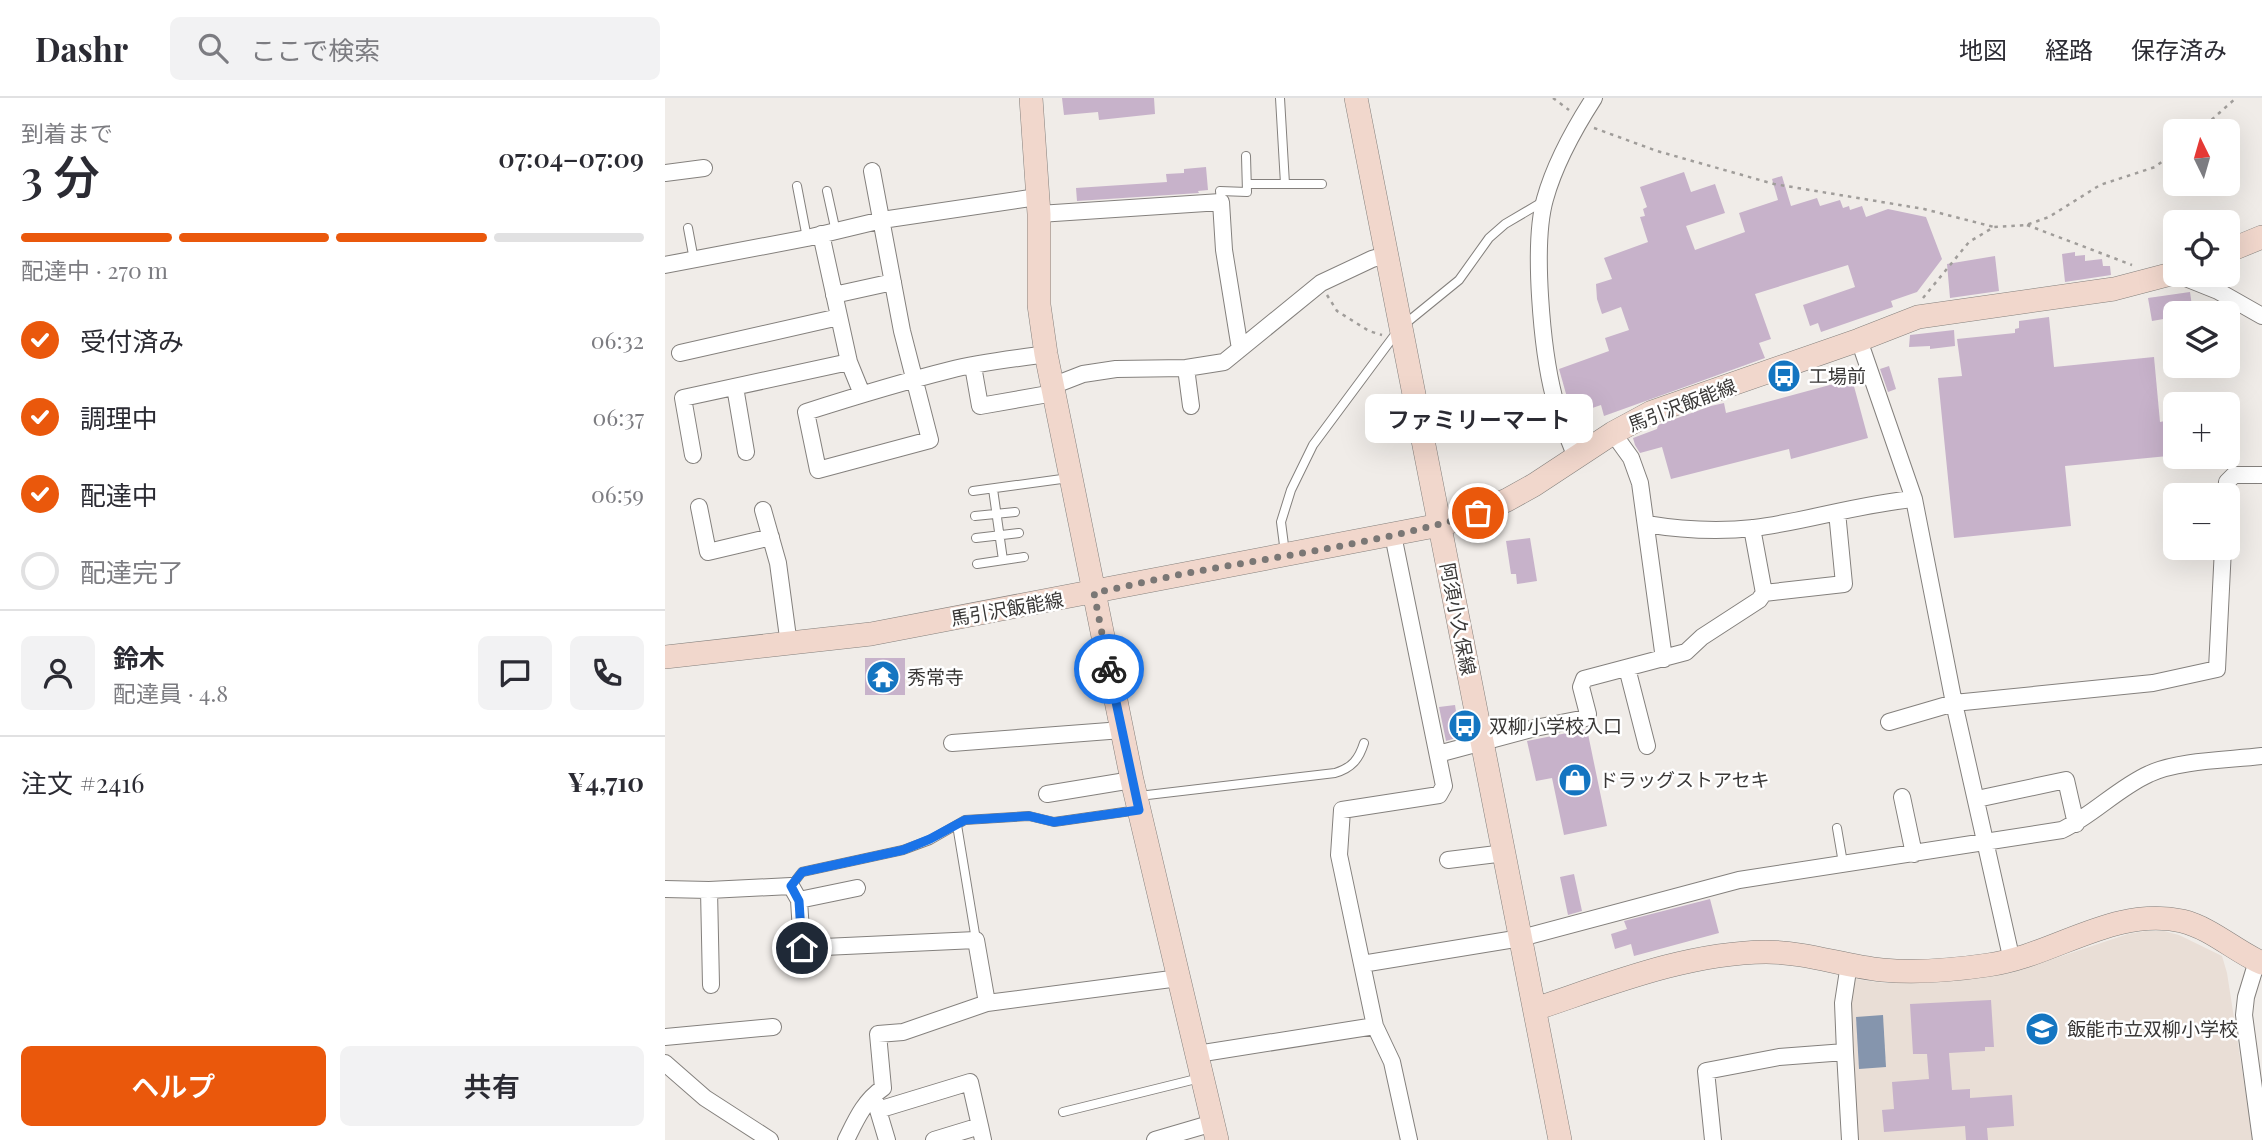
<!DOCTYPE html>
<html lang="ja">
<head>
<meta charset="utf-8">
<style>
	body { margin:0; font-family:"Playfair Display","Noto Sans JP",serif; background:#f2f2f3; color:#2b2b33; height:100vh; display:flex; flex-direction:column; font-size:26px; white-space:nowrap }
	* { box-sizing:border-box; margin:0 }
	p { font-size:23px; color:#7c7c81 }
	.icon { flex:none; width:38px; height:38px; fill:none; stroke:currentColor; stroke-width:2; stroke-linecap:round; stroke-linejoin:round }
	.map { position:relative; flex:1; overflow:hidden }
	.sheet { display:flex; flex-direction:column; background:#fff; width:665px }
	.sheet>* { flex:none }
	.needle { width:46px; rotate:355deg }
	.tools { position:absolute; left:1498px; top:21px; display:grid; gap:14px }
	.tools a { display:grid; place-items:center; width:77px; height:77px; border-radius:10px; background:#fff; box-shadow:0 7px 28px #0002; font-size:35px }
	.pin { position:absolute; display:grid; place-items:center; width:60px; height:60px; color:#fff; margin:-30px; border:4px solid #fff; border-radius:50%; box-shadow:0 2px 7px #0007 }
	.courier { position:absolute; display:grid; place-items:center; width:70px; height:70px; margin:-35px; border:5px solid #1a73e8; border-radius:50%; background:#fff; color:#222; box-shadow:0 2px 9px #0007 }
	.bubble { position:absolute; height:49px; border-radius:10px; background:#fff; box-shadow:0 7px 28px #0002; font-size:23px; font-weight:600; line-height:49px; text-align:center }
	.summary em { font-style:normal; font-weight:600 }
	.summary div { display:flex; flex-direction:column-reverse }
	.summary { display:flex; align-items:center; justify-content:space-between; height:119px; padding:0 21px }
	h1 { font-size:46px; font-weight:600; line-height:52px }
	.bar { display:grid; grid-template-columns:repeat(4,1fr); gap:10px 7px; align-content:center; height:84px; padding:0 21px }
	.bar i { height:9px; border-radius:5px; background:#e1e1e2 }
	.bar .selected { background:#ea580c }
	.bar p { grid-column:span 4 }
	.line { display:flex; align-items:center; gap:18px; padding:0 21px; border-top:2px solid #e1e1e2 }
	.line div { flex:1 }
	.round { display:grid; place-items:center; flex:none; width:74px; height:74px; border-radius:10px; background:#f2f2f3 }
	ol { padding:0 21px; list-style:none }
	li { display:flex; align-items:center; gap:21px; height:77px }
	li p { margin-inline-start:auto }
	li .icon { padding:7px; border-radius:50%; background:#ea580c; color:#fff; stroke-width:4 }
	li:last-child { color:#7c7c81 }
	li i { width:38px; height:38px; border:4px solid #e1e1e2; border-radius:50% }
	.action { display:flex; gap:14px; margin-top:auto; padding:14px 21px }
	.action a { flex:1; height:80px; border-radius:10px; background:#ea580c; color:#fff; font-size:28px; font-weight:600; line-height:80px; text-align:center }
	.action a+a { background:#f2f2f3; color:#2b2b33 }
	header { display:flex; align-items:center; gap:42px; box-sizing:border-box; height:98px; padding:0 35px; background:#fff; border-bottom:2px solid #e1e1e2 }
	header strong { font-size:33px }
	nav { display:flex; gap:38px; margin-inline-start:auto; font-size:24px }
	.search { width:490px; height:63px; background:#f2f2f3; display:flex; align-items:center; gap:18px; box-sizing:border-box; padding:0 24px; border-radius:10px; color:#7c7c81; font-size:26px }
	main { display:flex; flex:1; min-height:0 }
	.map>svg:first-child { display:block }
	.built { fill:#e9ded6 }
	.water { fill:#8595ad }
	.building { fill:#c7b2ca }
	.lines { fill:none; stroke-linecap:round; stroke-linejoin:round }
	.lane-casing { stroke:#84807d; stroke-width:10 }
	.street-casing { stroke:#84807d; stroke-width:18 }
	.secondary-casing { stroke:#84807d; stroke-width:24 }
	.path { stroke:#a09d9a; stroke-width:2.5; stroke-dasharray:3.5 5; stroke-linecap:butt }
	.lane { stroke:#fff; stroke-width:8 }
	.street { stroke:#fff; stroke-width:16 }
	.secondary { stroke:#f1d7cc; stroke-width:23 }
	.done { stroke:#7a7775; stroke-width:7; stroke-dasharray:0 12.6 }
	.route { stroke:#1a73e8; stroke-width:9 }
	.labels { text-anchor:middle; stroke-width:5; stroke-linejoin:round; paint-order:stroke }
	.poi-label { font-size:19px; fill:#3a3837; stroke:#fff; text-anchor:start }
	.street-label { font-size:19px; fill:#3a3837; stroke:#fff }
</style>
</head>
<body>
<header>
<strong>Dashr</strong>
<div class="search"><svg class="icon" aria-label="search" viewBox="0 0 24 24"><circle cx="10" cy="10" r="6"/><path d="M15 15l6 6"/></svg>ここで検索</div>
<nav><a>地図</a><a>経路</a><a>保存済み</a></nav>
</header>
<main>
<section class="sheet">
<div class="summary"><div><h1>3 分</h1><p>到着まで</p></div><em>07:04–07:09</em></div>
<div class="bar"><i class="selected"></i><i class="selected"></i><i class="selected"></i><i></i><p>配達中 · 270 m</p></div>
<ol>
<li><svg class="icon" aria-label="check" viewBox="0 0 24 24"><path d="M5 12l5 5 9-10"/></svg>受付済み<p>06:32</p></li>
<li><svg class="icon" aria-label="check" viewBox="0 0 24 24"><path d="M5 12l5 5 9-10"/></svg>調理中<p>06:37</p></li>
<li><svg class="icon" aria-label="check" viewBox="0 0 24 24"><path d="M5 12l5 5 9-10"/></svg>配達中<p>06:59</p></li>
<li><i></i>配達完了</li>
</ol>
<div class="line" style="height:126px"><a class="round"><svg class="icon" aria-label="person" viewBox="0 0 24 24"><circle cx="12" cy="8" r="4"/><path d="M4 21q1-7 8-7t8 7"/></svg></a><div><b>鈴木</b><p>配達員 · 4.8</p></div><a class="round"><svg class="icon" aria-label="chat" viewBox="0 0 24 24"><path d="M4 5h16v11H9l-5 4z"/></svg></a><a class="round"><svg class="icon" aria-label="phone" viewBox="0 0 24 24"><path d="M5 4h4l2 5-3 2q2 4 5 5l2-3 5 2v4C11 20 4 13 5 4z"/></svg></a></div>
<div class="line" style="height:91px"><div>注文 #2416</div><b>¥4,710</b></div>
<div class="action"><a>ヘルプ</a><a>共有</a></div>
</section>
<div class="map">
<svg width="1597" height="1042" viewBox="0 0 1597 1042">
	<rect width="100%" height="100%" fill="#f0ece8"/>
	<!-- built -->
	<path class="built" d="M 1481,833 L 1499,833 L 1514,837 L 1557,858 L 1562,875 L 1588,1042 L 1189,1042 L 1182,904 L 1187,883 L 1191,881 L 1218,885 L 1264,885 L 1346,875 L 1463,836 Z"/>
	<!-- water -->
	<path class="water" d="M 1218,917 L 1221,969 L 1194,971 L 1191,919 Z"/>
	<!-- building -->
	<path class="building" d="M 397,0 L 489,0 L 490,16 L 434,22 L 433,14 L 399,17 Z
		M 541,69 L 543,92 L 533,93 L 534,95 L 412,103 L 411,90 L 502,84 L 501,76 L 519,75 L 519,71 Z
		M 1019,74 L 1026,94 L 1050,86 L 1060,115 L 1021,128 L 1030,152 L 1080,134 L 1074,115 L 1113,102 L 1107,81 L 1117,78 L 1126,108 L 1152,100 L 1155,108 L 1175,102 L 1178,110 L 1184,108 L 1185,112 L 1197,108 L 1201,119 L 1223,111 L 1261,119 L 1277,161 L 1252,194 L 1226,203 L 1228,209 L 1156,234 L 1153,225 L 1145,228 L 1138,207 L 1190,189 L 1183,167 L 1090,196 L 1106,241 L 1094,245 L 1100,260 L 939,318 L 936,307 L 907,317 L 894,271 L 944,253 L 940,240 L 964,232 L 956,209 L 937,216 L 932,201 L 931,186 L 947,181 L 939,160 L 983,144 L 975,119 L 980,118 L 978,111 L 982,109 L 975,89 Z
		M 1410,154 L 1410,158 L 1420,157 L 1420,163 L 1437,161 L 1438,168 L 1445,168 L 1446,177 L 1400,184 L 1397,156 Z
		M 1330,158 L 1334,193 L 1285,200 L 1282,166 Z
		M 1525,194 L 1528,215 L 1510,215 L 1510,219 L 1487,223 L 1483,200 Z
		M 1384,219 L 1389,269 L 1489,259 L 1495,324 L 1500,323 L 1503,358 L 1400,368 L 1406,428 L 1289,440 L 1273,280 L 1297,278 L 1292,241 L 1350,235 L 1350,231 L 1354,230 L 1354,223 Z
		M 1289,232 L 1290,248 L 1265,251 L 1265,248 L 1244,249 L 1245,237 Z
		M 1224,268 L 1231,291 L 1223,294 L 1215,271 Z
		M 1187,281 L 1203,340 L 1126,361 L 1124,351 L 1006,381 L 997,349 L 975,355 L 970,347 L 968,340 L 992,331 L 993,327 L 1046,308 L 1059,305 L 1061,315 Z
		M 865,440 L 872,483 L 852,486 L 851,476 L 846,476 L 841,443 Z
		M 200,560 L 240,560 L 240,597 L 200,597 Z
		M 790,607 L 795,639 L 781,643 L 774,609 Z
		M 922,631 L 942,728 L 899,737 L 887,680 L 871,683 L 862,643 Z
		M 909,776 L 917,813 L 903,817 L 895,779 Z
		M 1045,801 L 1054,835 L 969,858 L 966,846 L 950,851 L 946,836 L 962,831 L 959,823 Z
		M 1326,902 L 1329,949 L 1320,949 L 1320,953 L 1284,955 L 1287,992 L 1305,991 L 1305,1000 L 1347,997 L 1349,1028 L 1322,1030 L 1323,1042 L 1301,1042 L 1300,1028 L 1219,1034 L 1217,1012 L 1229,1011 L 1227,984 L 1264,981 L 1262,956 L 1248,956 L 1245,906 Z"/>
	<g class="lines">
		<defs>
			<path id="lane" d="M 615,0 L 620,86
				M 582,86 L 657,86
				M 132,88 L 142,140
				M 162,93 L 171,134
				M 556,104 L 555,93 L 582,94 L 581,58
				M 23,130 L 29,162
				M 328,391 L 338,462
				M 308,393 L 404,380
				M 310,418 L 350,414
				M 311,440 L 354,435
				M 620,455 L 616,424 L 626,392 L 648,347 L 720,250 L 735,230 L 794,182 L 824,140 L 840,126 L 879,103
				M 312,466 L 359,459
				M 474,698 L 670,675 C 687,670 694,661 699,645
				M 292,727 L 311,842
				M 1172,730 L 1178,765
				M 126,788 L 137,774 L 238,752 L 265,742 L 300,722 L 364,718 L 389,724 L 473,712
				M 398,1014 L 535,980"/>
			<path id="street" d="M 207,73 L 237,233 L 265,342 L 153,372 L 141,314 C 188,299 237,284 285,272 C 316,264 349,261 381,256
				M 0,75 L 39,70
				M 374,116 L 556,104 L 559,152 L 575,251
				M 156,136 L 184,264 L 197,296
				M 0,167 L 142,140 L 217,122 L 372,99
				M 1513,177 L 1553,193 L 1597,218
				M 169,197 L 228,184
				M 1194,242 L 1249,401 L 1289,605 L 1347,863
				M 15,255 L 174,219
				M 308,268 L 315,308 L 389,295
				M 521,270 L 526,308
				M 387,288 L 418,276 L 451,271 L 521,270 L 559,264 L 656,185 L 707,161 L 721,157
				M 70,289 L 81,354
				M 948,335 L 966,360 L 975,385 L 999,561
				M 28,357 L 18,300 L 184,264
				M 911,360 C 904,340 894,320 889,299 C 877,252 867,147 880,101 C 890,65 909,31 929,0
				M 1561,397 L 1562,384 L 1569,377 L 1597,377
				M 34,409 L 43,454 L 106,439
				M 98,412 L 113,465 L 124,547
				M 981,426 C 1017,432 1052,434 1089,430 C 1143,423 1194,406 1249,401
				M 1087,430 L 1099,495
				M 728,437 L 779,688 L 774,697 L 677,712 L 674,757 L 710,928 L 727,964 L 744,1042
				M 962,570 L 982,648
				M 1224,624 L 1289,605 L 1488,585 L 1552,571 L 1558,450
				M 287,645 L 457,632
				M 773,656 L 870,630 L 921,620 L 923,616 L 916,589 L 919,581 L 1021,554 L 1037,539 L 1094,502 L 1099,495 L 1179,486 L 1172,414
				M 382,696 L 467,682
				M 1237,699 L 1249,756
				M 1312,701 L 1401,682 L 1411,726
				M 783,762 L 840,755
				M 0,791 L 44,792 L 126,788 L 134,802 L 137,850 L 311,842 L 322,905
				M 44,792 L 46,887
				M 134,802 L 192,790
				M 1592,863 L 1581,899 L 1579,917 L 1596,1042
				M 697,866 L 856,840 L 1074,782 L 1397,732 C 1428,717 1453,690 1484,676 C 1513,662 1565,662 1597,658
				M 0,939 L 108,929
				M 1180,954 L 1185,1042
				M 532,956 L 710,928
				M 0,965 L 40,1000 L 105,1042
				M 210,1002 L 222,1042
				M 213,1012 L 305,984 L 315,1028
				M 181,1042 C 191,1022 199,1003 218,990 L 213,936 L 238,934 L 322,905 L 514,880
				M 269,1042 L 315,1028 L 318,1042
				M 490,1042 L 548,1025
				M 1048,1042 L 1041,973 L 1114,959 L 1180,954 L 1178,905 L 1184,866"/>
			<path id="secondary" d="M 366,0 L 374,116 L 374,207 L 381,256 L 467,682 L 552,1042
				M 691,0 L 895,1042
				M 1563,153 L 1597,139
				M 0,559 L 206,536 L 775,427 L 813,415 L 842,402 L 869,387 L 948,335 L 987,314 L 1194,242 L 1253,219 L 1449,191 L 1510,175
				M 870,911 C 945,886 1021,855 1101,854 C 1141,854 1178,868 1217,872 C 1250,875 1289,872 1323,867 C 1389,858 1448,808 1517,823 C 1546,830 1570,853 1597,865"/>
		</defs>
		<!-- lane casing -->
		<use href="#lane" class="lane-casing"/>
		<!-- street casing -->
		<use href="#street" class="street-casing"/>
		<!-- secondary casing -->
		<use href="#secondary" class="secondary-casing"/>
		<!-- path -->
		<path class="path" d="M 888,0 L 904,12
			M 929,30 L 992,53 L 1109,86 L 1259,111 L 1329,129
			M 1534,33 L 1571,0
			M 1362,127 L 1467,167
			M 662,197 L 672,213 L 704,233 L 717,237
			M 1258,200 L 1304,144 L 1329,129 L 1361,127 L 1384,119 L 1435,87 L 1490,69 L 1510,54"/>
		<!-- lane -->
		<use href="#lane" class="lane"/>
		<!-- street -->
		<use href="#street" class="street"/>
		<!-- secondary -->
		<use href="#secondary" class="secondary"/>
	</g>
	<g class="lines">
		<!-- done -->
		<path class="done" d="M 444,571 L 429,495 C 464,488 499,479 534,473 C 628,456 723,443 813,415"/>
		<!-- route -->
		<path class="route" d="M 137,850 L 134,803 L 126,788 L 137,774 L 238,752 L 265,741 L 300,722 L 364,718 L 389,724 L 474,712 L 444,571"/>
	</g>
	<!-- icons -->
	<defs>
		<symbol id="bus-disc" viewBox="-11 -11 22 22"><circle r="9.5" fill="#1475c1" stroke="#fff"/><path d="M-5-6H5V4H4V6H2V4H-2V6H-4V4H-5ZM-3.5-4V0h7V-4ZM-3.5 1.2v1.5H-2V1.2ZM2 1.2v1.5H3.5V1.2Z" fill="#fff"/></symbol>
		<symbol id="temple-disc" viewBox="-11 -11 22 22"><circle r="9.5" fill="#1475c1" stroke="#fff"/><path d="M0-6L5-2H3V0L6.5 2.5H4V6H1.5V3h-3V6H-4V2.5H-6.5L-3 0V-2H-5Z" fill="#fff"/></symbol>
		<symbol id="shop-disc" viewBox="-11 -11 22 22"><circle r="9.5" fill="#1475c1" stroke="#fff"/><path d="M-5-2.5h2.3a2.7 3.5 0 0 1 5.4 0H5L5.5 6h-11ZM-1.5-2.5h3a1.5 2.3 0 0 0-3 0Z" fill="#fff"/></symbol>
		<symbol id="school-disc" viewBox="-11 -11 22 22"><circle r="9.5" fill="#1475c1" stroke="#fff"/><path d="M0-5L7-2L0 1L-7-2ZM-4 1L0 2.5L4 1V4Q0 6-4 4Z" fill="#fff"/></symbol>
	</defs>
	<g fill-rule="evenodd">
		<use href="#bus-disc" x="1100" y="259" width="38" height="38"/>
		<use href="#temple-disc" x="199" y="560" width="38" height="38"/>
		<use href="#bus-disc" x="781" y="609" width="38" height="38"/>
		<use href="#shop-disc" x="891" y="663" width="38" height="38"/>
		<use href="#school-disc" x="1358" y="912" width="38" height="38"/>
	</g>
	<g class="labels">
		<!-- poi labels -->
		<g class="poi-label">
			<text x="1144" y="285">工場前</text>
			<text x="242" y="586">秀常寺</text>
			<text x="824" y="635">双柳小学校入口</text>
			<text x="934" y="689">ドラッグストアセキ</text>
			<text x="1402" y="938">飯能市立双柳小学校</text>
		</g>
		<!-- street labels -->
		<g class="street-label">
			<text transform="translate(1017 307) rotate(-21)" y="7">馬引沢飯能線</text>
			<text transform="translate(342 511) rotate(-10)" y="7">馬引沢飯能線</text>
			<text transform="translate(793 521) rotate(79)" y="7">阿須小久保線</text>
		</g>
	</g>
</svg>
<div class="tools">
<a><svg class="needle" viewBox="-14 -14 28 28"><path d="M0-13l5 13h-10z" fill="#e53935"/><path d="M0 13l5-13h-10z" fill="#7c7c81"/></svg></a>
<a><svg class="icon" aria-label="locate" viewBox="0 0 24 24"><circle cx="12" cy="12" r="6"/><path d="M12 2v4M12 18v4M2 12h4M18 12h4"/></svg></a>
<a><svg class="icon" aria-label="layers" viewBox="0 0 24 24"><path d="M12 4l9 5-9 5-9-5zM3 14l9 5 9-5"/></svg></a>
<a>+</a>
<a>−</a>
</div>
<div class="pin" style="left:813px;top:415px;background:#ea580c"><svg class="icon" aria-label="bag" viewBox="0 0 24 24"><path d="M5 8h14l-1 12H6zM9 8a3 3 0 0 1 6 0"/></svg></div>
<div class="pin" style="left:137px;top:850px;background:#1f2937"><svg class="icon" aria-label="home" viewBox="0 0 24 24"><path d="M3 11l9-7 9 7M6 9v11h12V9"/></svg></div>
<div class="courier" style="left:444px;top:571px"><svg class="icon" aria-label="bike" viewBox="0 0 24 24"><circle cx="6" cy="16" r="4"/><circle cx="18" cy="16" r="4"/><path d="M6 16l4-8h5l3 8M10 8l3 8H6M13 5h3"/></svg></div>
<div class="bubble" style="left:700px;top:296px;width:228px">ファミリーマート</div>
</div>
</main>
</body>
</html>
